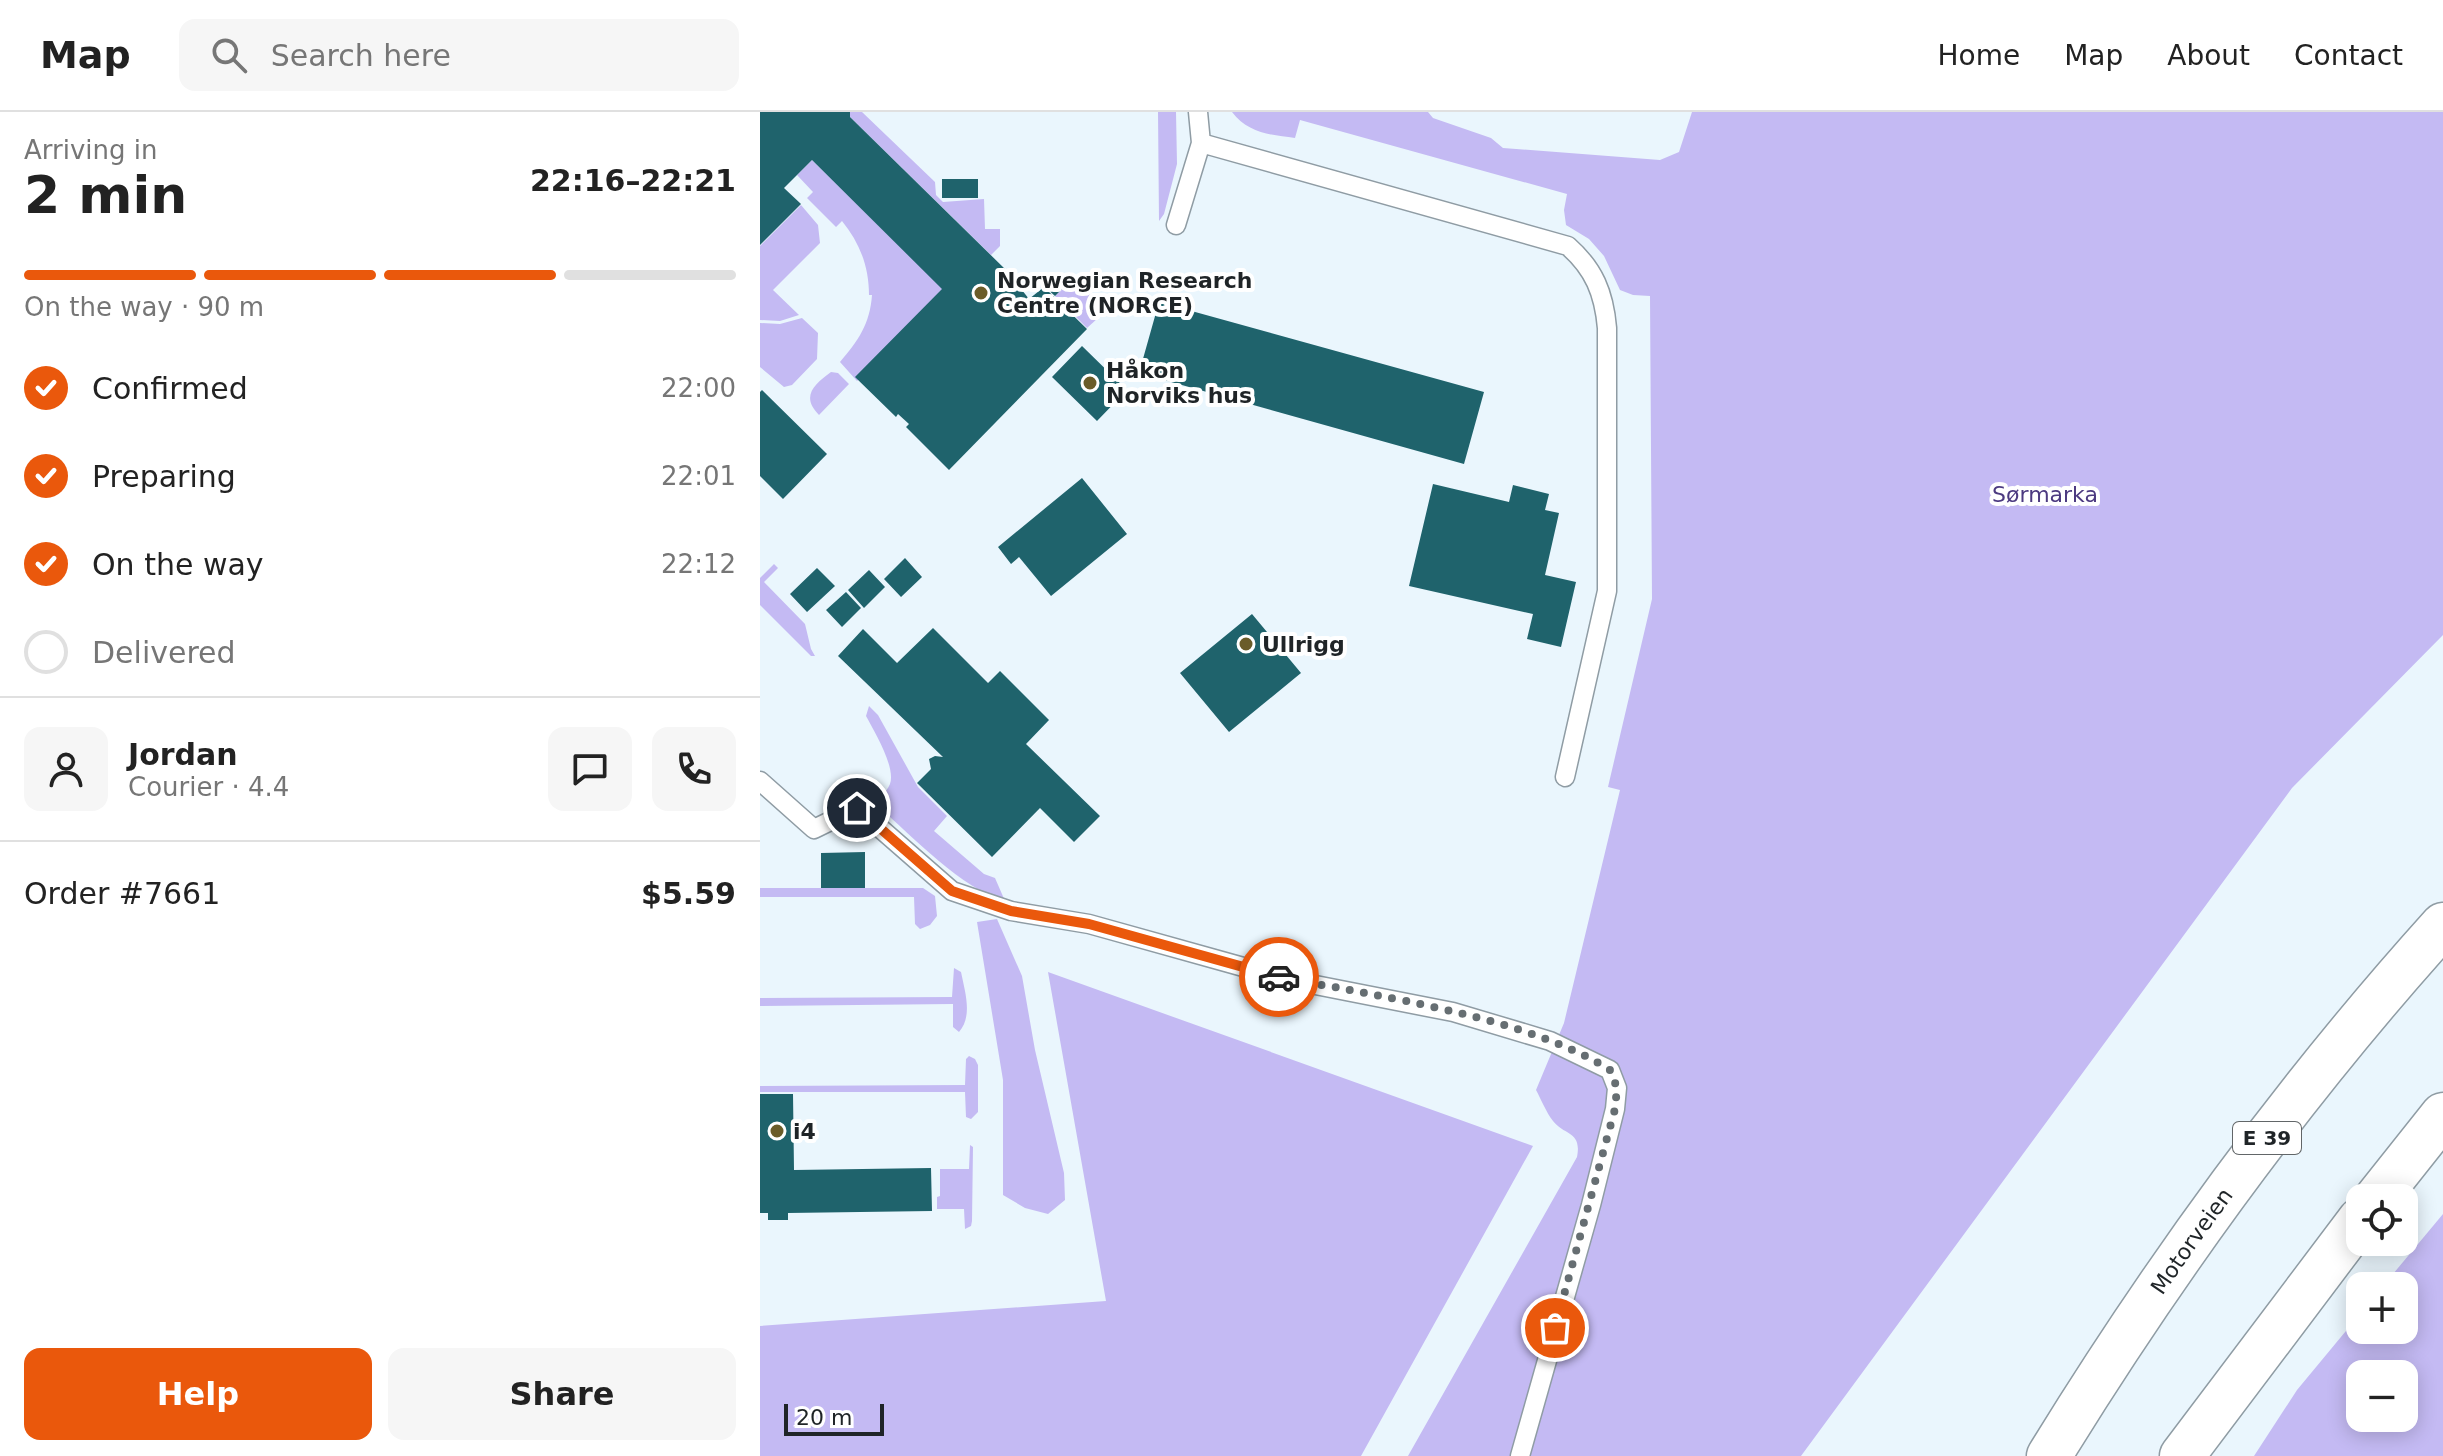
<!DOCTYPE html>
<html lang="en">
<head>
<meta charset="utf-8">
<style>
	body { margin:0; font-family:"DejaVu Sans",sans-serif; background:#f6f6f6; color:#222; height:100vh; display:flex; flex-direction:column; font-size:30px; white-space:nowrap }
	* { box-sizing:border-box; margin:0 }
	p { font-size:26px; color:#767676 }
	.icon { flex:none; width:44px; height:44px; fill:none; stroke:currentColor; stroke-width:2; stroke-linecap:round; stroke-linejoin:round }
	.map { position:relative; flex:1; overflow:hidden }
	.side { display:flex; flex-direction:column; background:#fff; width:760px }
	.side>* { flex:none }
	.controls { position:absolute; left:1586px; top:1072px; display:grid; gap:16px }
	.controls a { display:grid; place-items:center; width:72px; height:72px; border-radius:16px; background:#fff; box-shadow:0 4px 20px #0003; font-size:40px }
	.scale { position:absolute; left:24px; bottom:20px; width:100px; box-sizing:border-box; padding-left:8px; border:4px solid #1f2427; border-top:0; font-size:22px; line-height:28px; white-space:nowrap; color:#1f2427; -webkit-text-stroke:6px #fff; paint-order:stroke }
	.pin { position:absolute; display:grid; place-items:center; width:68px; height:68px; color:#fff; margin:-34px; border:4px solid #fff; border-radius:50%; box-shadow:0 2px 8px #0007 }
	.courier { position:absolute; display:grid; place-items:center; width:80px; height:80px; margin:-40px; border:6px solid #ea580c; border-radius:50%; background:#fff; color:#222; box-shadow:0 2px 10px #0007 }
	.headline em { font-style:normal; font-weight:600 }
	.headline div { display:flex; flex-direction:column-reverse }
	.headline { display:flex; align-items:center; justify-content:space-between; height:136px; padding:0 24px }
	h1 { font-size:52px; font-weight:600; line-height:60px }
	.bar { display:grid; grid-template-columns:repeat(4,1fr); gap:12px 8px; align-content:center; height:96px; padding:0 24px }
	.bar i { height:10px; border-radius:6px; background:#e0e0e0 }
	.bar .current { background:#ea580c }
	.bar p { grid-column:span 4 }
	.line { display:flex; align-items:center; gap:20px; padding:0 24px; border-top:2px solid #e0e0e0 }
	.line div { flex:1 }
	.round { display:grid; place-items:center; flex:none; width:84px; height:84px; border-radius:16px; background:#f6f6f6 }
	ol { padding:0 24px; list-style:none }
	li { display:flex; align-items:center; gap:24px; height:88px }
	li p { margin-inline-start:auto }
	li .icon { padding:8px; border-radius:50%; background:#ea580c; color:#fff; stroke-width:4 }
	li:last-child { color:#767676 }
	li i { width:44px; height:44px; border:4px solid #e0e0e0; border-radius:50% }
	.primary-button { display:flex; gap:16px; margin-top:auto; padding:16px 24px }
	.primary-button a { flex:1; height:92px; border-radius:16px; background:#ea580c; color:#fff; font-size:32px; font-weight:600; line-height:92px; text-align:center }
	.primary-button a+a { background:#f6f6f6; color:#222 }
	header { display:flex; align-items:center; gap:48px; box-sizing:border-box; height:112px; padding:0 40px; background:#fff; border-bottom:2px solid #e0e0e0 }
	header strong { font-size:38px }
	nav { display:flex; gap:44px; margin-inline-start:auto; font-size:28px }
	.search { width:560px; height:72px; background:#f6f6f6; display:flex; align-items:center; gap:20px; box-sizing:border-box; padding:0 28px; border-radius:16px; color:#767676; font-size:30px }
	main { display:flex; flex:1; min-height:0 }
	.map>svg:first-child { display:block }
	.green { fill:#c4baf3; fill-rule:evenodd }
	.building { fill:#1f636c }
	.lines { fill:none; stroke-linecap:round; stroke-linejoin:round }
	.lane-casing { stroke:#8f9ca4; stroke-width:21 }
	.highway-casing { stroke:#8f9ca4; stroke-width:47 }
	.lane { stroke:#fff; stroke-width:18 }
	.highway { stroke:#fff; stroke-width:44 }
	.done { stroke:#666e72; stroke-width:8; stroke-dasharray:0 14.4 }
	.route { stroke:#ea580c; stroke-width:10 }
	.poi-dot { fill:#6a5c29; stroke:#fff; stroke-width:3 }
	.labels { text-anchor:middle; stroke-width:8; stroke-linejoin:round; paint-order:stroke }
	.shield { fill:#fff; stroke:#626668; stroke-width:2 }
	.shield-label { font-size:20px; font-weight:bold; fill:#1f2427 }
	.poi-label { font-size:22px; font-weight:bold; fill:#1f2427; stroke:#fff; text-anchor:start }
	.park-label { font-size:22px; fill:#4c3a80; stroke:#fff }
	.street-label { font-size:22px; fill:#1f2427; stroke:#fff }
</style>
</head>
<body>
<header>
<strong>Map</strong>
<div class="search"><svg class="icon" aria-label="search" viewBox="0 0 24 24"><circle cx="10" cy="10" r="6"/><path d="M15 15l6 6"/></svg>Search here</div>
<nav><a>Home</a><a>Map</a><a>About</a><a>Contact</a></nav>
</header>
<main>
<section class="side">
<div class="headline"><div><h1>2 min</h1><p>Arriving in</p></div><em>22:16–22:21</em></div>
<div class="bar"><i class="current"></i><i class="current"></i><i class="current"></i><i></i><p>On the way · 90 m</p></div>
<ol>
<li><svg class="icon" aria-label="check" viewBox="0 0 24 24"><path d="M5 12l5 5 9-10"/></svg>Confirmed<p>22:00</p></li>
<li><svg class="icon" aria-label="check" viewBox="0 0 24 24"><path d="M5 12l5 5 9-10"/></svg>Preparing<p>22:01</p></li>
<li><svg class="icon" aria-label="check" viewBox="0 0 24 24"><path d="M5 12l5 5 9-10"/></svg>On the way<p>22:12</p></li>
<li><i></i>Delivered</li>
</ol>
<div class="line" style="height:144px"><a class="round"><svg class="icon" aria-label="person" viewBox="0 0 24 24"><circle cx="12" cy="8" r="4"/><path d="M4 21q1-7 8-7t8 7"/></svg></a><div><b>Jordan</b><p>Courier · 4.4</p></div><a class="round"><svg class="icon" aria-label="chat" viewBox="0 0 24 24"><path d="M4 5h16v11H9l-5 4z"/></svg></a><a class="round"><svg class="icon" aria-label="phone" viewBox="0 0 24 24"><path d="M5 4h4l2 5-3 2q2 4 5 5l2-3 5 2v4C11 20 4 13 5 4z"/></svg></a></div>
<div class="line" style="height:104px"><div>Order #7661</div><b>$5.59</b></div>
<div class="primary-button"><a>Help</a><a>Share</a></div>
</section>
<div class="map">
<svg width="1683" height="1344" viewBox="0 0 1683 1344">
	<rect width="100%" height="100%" fill="#eaf6fd"/>
	<!-- green -->
	<path class="green" d="M 89,0 L 102,0 L 175,70 L 176,83 L 183,90 L 224,87 L 225,117 L 240,117 L 240,134 L 231,143 L 90,5 Z
		M 398,0 L 416,0 L 417,52 L 404,102 L 399,109 Z
		M 472,0 L 668,0 L 673,6 L 731,26 L 743,36 L 900,48 L 919,40 L 932,0 L 1683,0 L 1683,523 L 1532,676 L 1041,1344 L 648,1344 L 817,1045 C 822,1019 805,1024 793,1009 C 786,1000 781,987 776,978 L 804,911 L 860,678 L 848,675 L 892,487 L 890,184 L 873,183 L 860,178 L 844,144 L 829,127 L 806,113 L 804,98 L 807,82 L 540,8 L 535,26 C 510,23 488,21 472,0 Z
		M 52,48 L 185,179 L 97,269 L 80,250 C 98,229 110,212 112,183 L 109,183 C 109,155 100,131 82,109 L 76,115 L 47,86 L 53,80 L 37,63 Z
		M 41,93 L 58,113 L 60,131 L 13,178 L 39,203 L 20,209 L 0,208 L 0,134 Z
		M 310,160 C 323,174 341,186 338,206 L 327,216 L 295,184 L 307,172 L 303,168 Z
		M 42,206 L 58,221 L 57,247 L 32,273 L 24,275 L 0,255 L 0,211 L 20,212 Z
		M 71,260 L 78,261 L 89,272 L 59,303 C 40,284 55,272 71,260 Z
		M 14,452 L 18,456 L 4,470 L 45,512 L 51,537 L 55,544 L 51,544 L 0,493 L 0,466 Z
		M 109,594 L 118,603 L 158,675 L 187,704 L 174,719 L 224,762 L 235,766 L 245,789 C 202,777 153,725 119,695 C 119,685 126,681 130,672 C 136,655 114,619 106,604 Z
		M 0,776 L 163,776 L 175,784 L 177,804 L 170,813 L 160,817 L 155,812 L 154,785 L 0,785 Z
		M 237,807 L 262,864 L 275,938 L 304,1061 L 305,1088 L 288,1102 L 265,1096 L 243,1083 L 243,968 L 217,810 Z
		M 194,856 L 201,860 C 205,880 213,904 199,920 L 193,915 L 193,892 L 0,894 L 0,886 L 192,885 Z
		M 288,860 L 773,1034 L 601,1344 L 0,1344 L 0,1214 L 346,1189 Z
		M 209,944 L 215,947 L 218,953 L 218,1000 L 211,1007 L 206,1005 L 205,980 L 0,980 L 0,974 L 205,973 L 206,947 Z
		M 210,1033 L 213,1035 L 212,1109 L 211,1114 L 205,1117 L 204,1097 L 177,1097 L 177,1085 L 180,1084 L 180,1057 L 209,1057 Z
		M 1683,1102 L 1683,1344 L 1494,1344 L 1537,1278 L 1600,1202 L 1600,1218 L 1644,1218 L 1644,1174 L 1623,1174 ZM 1600,1262 L 1644,1262 L 1644,1306 L 1600,1306 Z"/>
	<!-- building -->
	<path class="building" d="M 0,0 L 90,0 L 90,5 L 246,158 L 269,187 L 284,175 L 327,217 L 189,358 L 146,315 L 149,312 L 138,302 L 136,305 L 95,265 L 182,177 L 52,48 L 24,76 L 41,92 L 0,133 Z
		M 182,67 L 218,67 L 218,86 L 182,86 Z
		M 298,163 L 307,172 L 295,184 L 286,176 Z
		M 399,190 L 724,280 L 704,352 L 379,261 Z
		M 322,234 L 367,278 L 337,309 L 292,265 Z
		M 2,278 L 67,342 L 23,387 L 0,364 L 0,280 Z
		M 322,366 L 367,422 L 291,484 L 259,445 L 251,452 L 238,435 Z
		M 673,372 L 749,390 L 753,373 L 789,382 L 785,398 L 799,401 L 785,463 L 816,470 L 801,535 L 767,527 L 773,502 L 649,474 Z
		M 145,446 L 162,465 L 141,485 L 124,467 Z
		M 57,456 L 75,474 L 47,500 L 30,482 Z
		M 109,458 L 125,475 L 104,496 L 88,478 Z
		M 86,480 L 101,496 L 82,515 L 66,498 Z
		M 492,502 L 541,561 L 469,620 L 420,561 Z
		M 173,516 L 228,571 L 240,559 L 289,608 L 266,632 L 340,704 L 314,730 L 280,696 L 232,745 L 157,671 L 171,657 L 169,647 L 175,644 L 183,645 L 78,544 L 103,517 L 137,551 Z
		M 105,740 L 105,776 L 61,776 L 61,741 Z
		M 0,982 L 33,982 L 34,1058 L 171,1056 L 172,1099 L 28,1101 L 28,1108 L 8,1108 L 8,1101 L 0,1101 Z"/>
	<g class="lines">
		<defs>
			<path id="lane" d="M 438,0 L 441,31 L 808,134 C 834,157 844,181 847,216 L 847,479 L 805,665
				M 416,113 L 441,31
				M 0,669 L 54,717 L 97,696 L 192,779 L 251,799 L 329,812 L 530,868 L 693,900 L 790,929 L 850,958 L 857,976 L 855,997 L 831,1093 L 760,1344"/>
			<g id="highway">
				<path d="M 1617,1086 L 1683,1003"/>
				<path id="s1" d="M 1289,1344 C 1404,1157 1535,977 1683,813"/>
				<path d="M 1422,1344 L 1600,1108"/>
			</g>
		</defs>
		<!-- lane casing -->
		<use href="#lane" class="lane-casing"/>
		<!-- highway casing -->
		<use href="#highway" class="highway-casing"/>
		<!-- lane -->
		<use href="#lane" class="lane"/>
		<!-- highway -->
		<use href="#highway" class="highway"/>
	</g>
	<g class="lines">
		<!-- done -->
		<path class="done" d="M 519,865 C 539,871 560,872 580,876 C 662,892 780,913 850,958 L 857,976 L 855,997 L 795,1216"/>
		<!-- route -->
		<path class="route" d="M 97,696 L 192,779 L 251,799 L 329,812 L 519,865"/>
	</g>
	<!-- markers -->
	<g class="poi-dot">
		<circle cx="221" cy="181" r="8"/>
		<circle cx="330" cy="271" r="8"/>
		<circle cx="486" cy="532" r="8"/>
		<circle cx="17" cy="1019" r="8"/>
	</g>
	<g class="labels">
		<!-- shield labels -->
		<rect class="shield" x="1473" y="1010" width="68" height="32" rx="6"/>
		<g class="shield-label">
			<text x="1507" y="1033">E 39</text>
		</g>
		<!-- poi labels -->
		<g class="poi-label">
			<text x="237" y="176">Norwegian Research<tspan x="237" dy="25">Centre (NORCE)</tspan></text>
			<text x="346" y="266">Håkon<tspan x="346" dy="25">Norviks hus</tspan></text>
			<text x="502" y="540">Ullrigg</text>
			<text x="33" y="1027">i4</text>
		</g>
		<!-- park labels -->
		<g class="park-label">
			<text x="1285" y="390">Sørmarka</text>
		</g>
		<!-- street labels -->
		<g class="street-label">
			<text dy="8" stroke="none"><textPath href="#s1" startOffset="258">Motorveien</textPath></text>
		</g>
	</g>
</svg>
<div class="controls">
<a><svg class="icon" aria-label="locate" viewBox="0 0 24 24"><circle cx="12" cy="12" r="6"/><path d="M12 2v4M12 18v4M2 12h4M18 12h4"/></svg></a>
<a>+</a>
<a>−</a>
</div>
<div class="scale">20 m</div>
<div class="pin" style="left:795px;top:1216px;background:#ea580c"><svg class="icon" aria-label="bag" viewBox="0 0 24 24"><path d="M5 8h14l-1 12H6zM9 8a3 3 0 0 1 6 0"/></svg></div>
<div class="pin" style="left:97px;top:696px;background:#1f2937"><svg class="icon" aria-label="home" viewBox="0 0 24 24"><path d="M3 11l9-7 9 7M6 9v11h12V9"/></svg></div>
<div class="courier" style="left:519px;top:865px"><svg class="icon" aria-label="car" viewBox="0 0 24 24"><path d="M5 17H2v-5l4-1 3-4h7l3 4 3 1v5h-3M9 17h6M6 11h13"/><circle cx="7" cy="17" r="2"/><circle cx="17" cy="17" r="2"/></svg></div>
</div>
</main>
</body>
</html>
